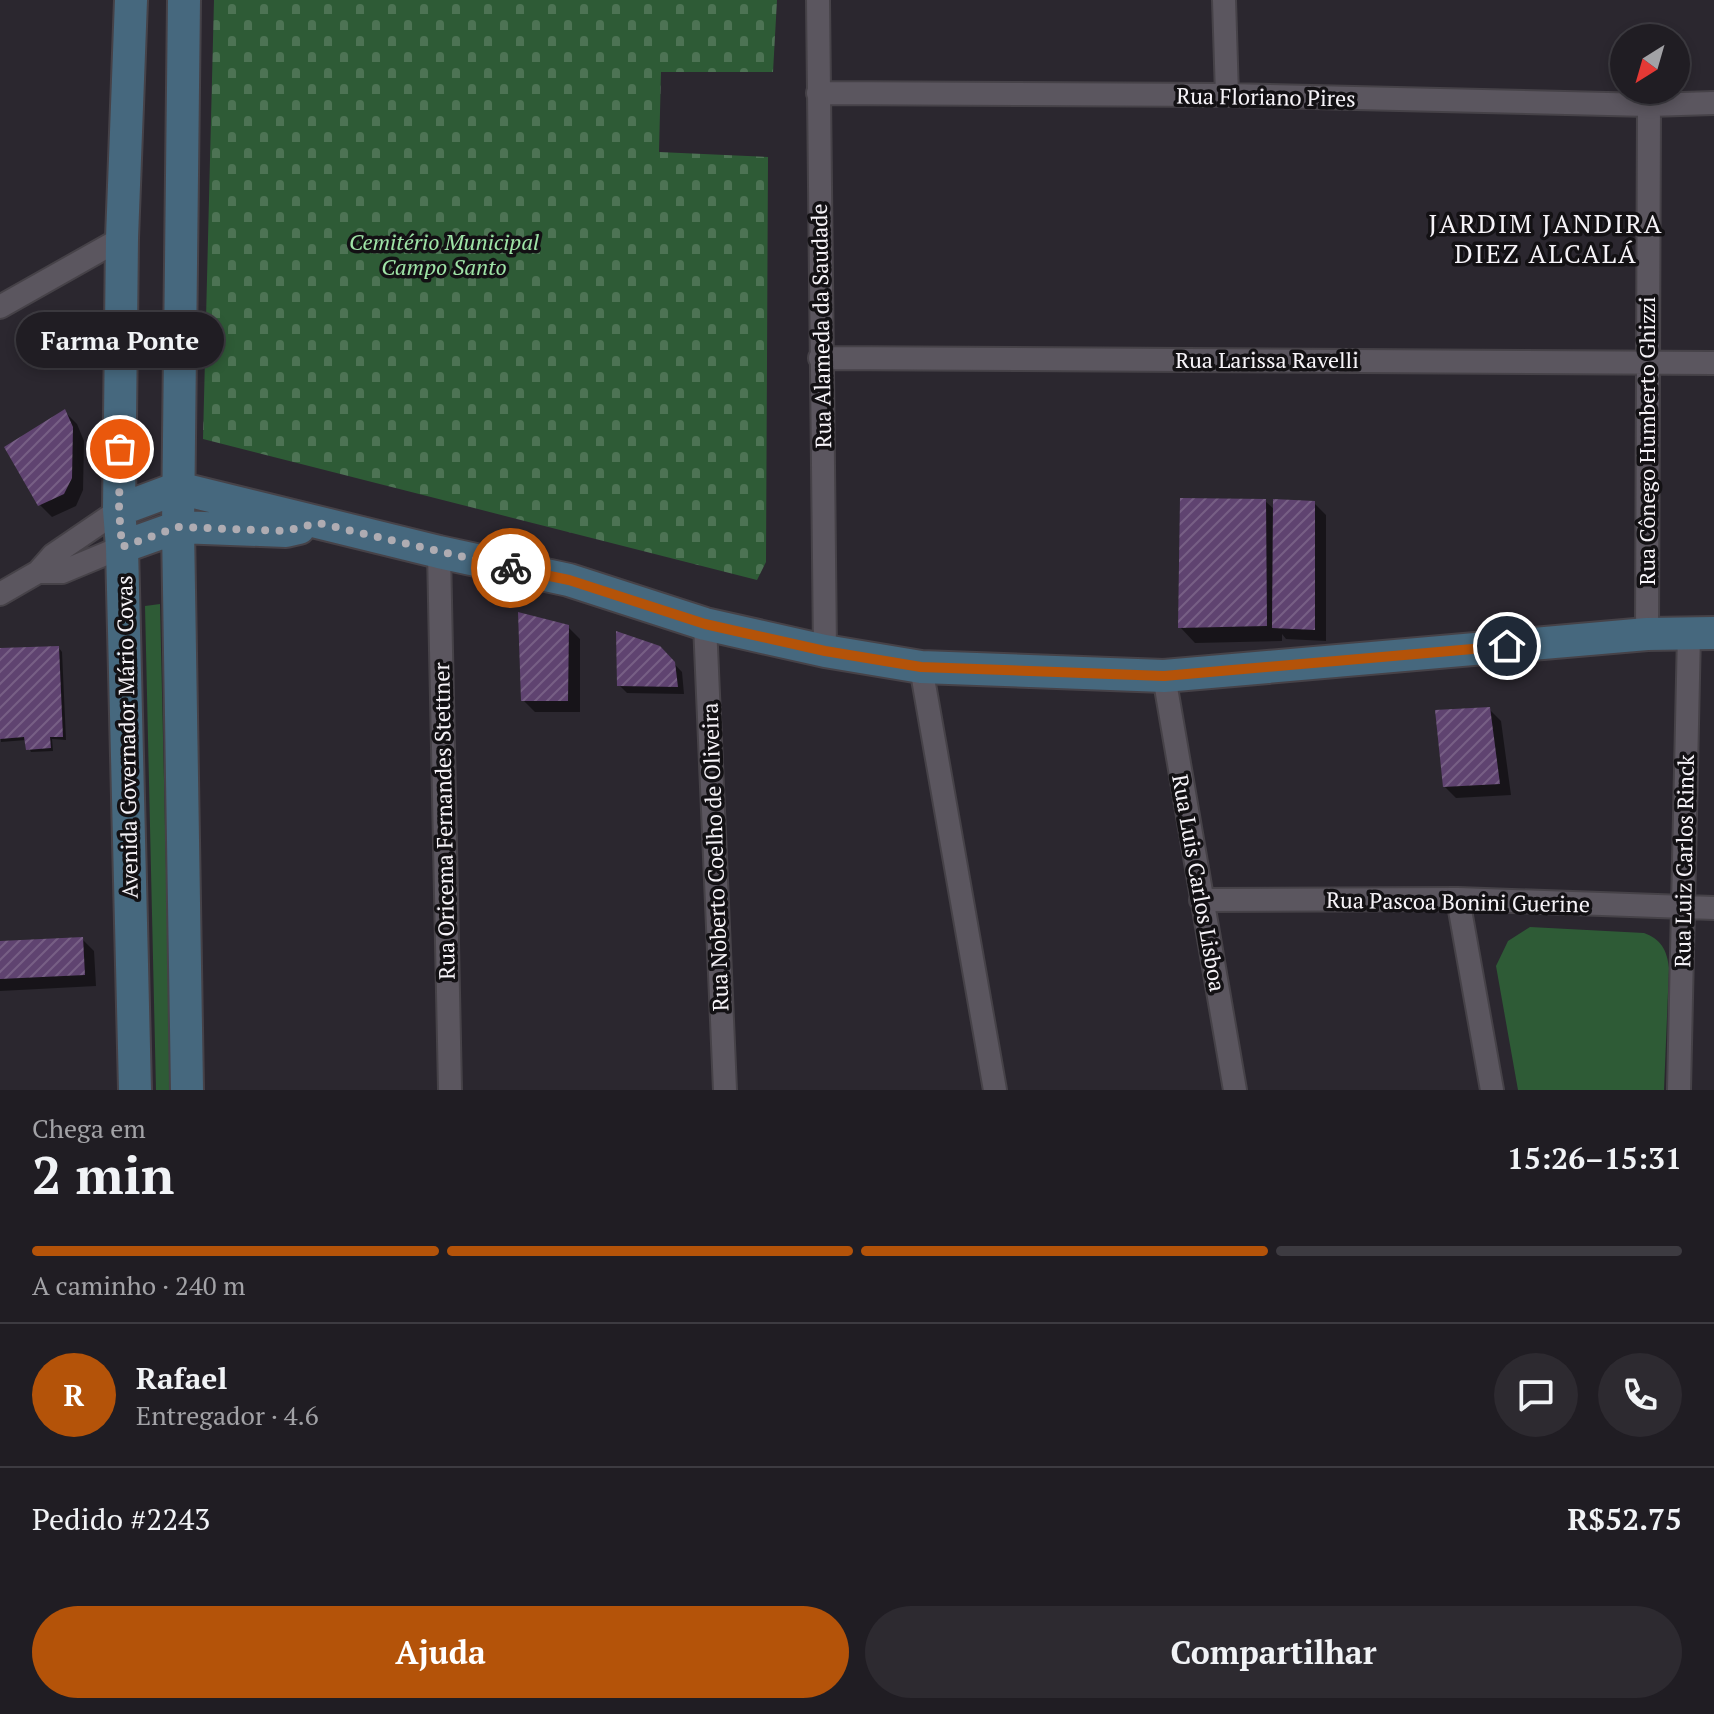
<!DOCTYPE html>
<html lang="pt">
<head>
<meta charset="utf-8">
<style>
	body { margin:0; font-family:"PT Serif",serif; background:#2d2a30; color:#f1f3f6; height:100vh; display:flex; flex-direction:column; font-size:30px; white-space:nowrap }
	* { box-sizing:border-box; margin:0 }
	p { font-size:26px; color:#a2a2a6 }
	.icon { flex:none; width:44px; height:44px; fill:none; stroke:currentColor; stroke-width:2; stroke-linecap:round; stroke-linejoin:round }
	.map { position:relative; height:1090px; overflow:hidden }
	.sheet { display:flex; flex-direction:column; background:#201d23; flex:1 }
	.sheet>* { flex:none }
	.needle { width:52px; rotate:217deg }
	.fabs { position:absolute; left:1610px; top:24px; display:grid; gap:16px }
	.fabs a { display:grid; place-items:center; width:80px; height:80px; border-radius:50%; background:#201d23; box-shadow:0 4px 12px #0003,0 0 0 2px #3d3b41; font-size:40px }
	.pin { position:absolute; display:grid; place-items:center; width:68px; height:68px; color:#fff; margin:-34px; border:4px solid #fff; border-radius:50%; box-shadow:0 2px 8px #0007 }
	.courier { position:absolute; display:grid; place-items:center; width:80px; height:80px; margin:-40px; border:6px solid #b45309; border-radius:50%; background:#fff; color:#222; box-shadow:0 2px 10px #0007 }
	.bubble { position:absolute; height:56px; border-radius:28px; background:#201d23; box-shadow:0 4px 12px #0003,0 0 0 2px #3d3b41; font-size:26px; font-weight:700; line-height:56px; text-align:center }
	.summary em { font-style:normal; font-weight:700 }
	.summary div { display:flex; flex-direction:column-reverse }
	.summary { display:flex; align-items:center; justify-content:space-between; height:136px; padding:0 32px }
	h1 { font-size:52px; font-weight:700; line-height:60px }
	.bar { display:grid; grid-template-columns:repeat(4,1fr); gap:12px 8px; align-content:center; height:96px; padding:0 32px }
	.bar i { height:10px; border-radius:6px; background:#3d3b41 }
	.bar .on { background:#b45309 }
	.bar p { grid-column:span 4 }
	.line { display:flex; align-items:center; gap:20px; padding:0 32px; border-top:2px solid #3d3b41 }
	.line div { flex:1 }
	.round { display:grid; place-items:center; flex:none; width:84px; height:84px; border-radius:42px; background:#2d2a30 }
	.action { display:flex; gap:16px; margin-top:auto; padding:16px 32px }
	.action a { flex:1; height:92px; border-radius:48px; background:#b45309; color:#fff; font-size:32px; font-weight:700; line-height:92px; text-align:center }
	.action a+a { background:#2d2a30; color:#f1f3f6 }
	.map>svg:first-child { display:block }
	.green { fill:#2e5b36 }
	.cemetery { fill:url(#cemetery-stones) }
	.shadow { fill:#0007 }
	.building { fill:url(#building-hatch) }
	.lines { fill:none; stroke-linecap:round; stroke-linejoin:round }
	.street-casing { stroke:#464248; stroke-width:26 }
	.secondary-casing { stroke:#464248; stroke-width:36 }
	.street { stroke:#5b565f; stroke-width:22 }
	.secondary { stroke:#46687e; stroke-width:32 }
	.done { stroke:#afacb2; stroke-width:8; stroke-dasharray:0 14.4 }
	.route { stroke:#b45309; stroke-width:10 }
	.labels { text-anchor:middle; stroke-width:7; stroke-linejoin:round; paint-order:stroke }
	.street-label { font-size:22px; fill:#f6f3f8; stroke:#131114 }
	.park-label { font-size:22px; font-style:italic; fill:#9fe4a7; stroke:#131114 }
	.quarter-label { font-size:26px; letter-spacing:2px; fill:#f6f3f8; stroke:#131114 }
</style>
</head>
<body>
<div class="map">
<svg width="1714" height="1090" viewBox="0 0 1714 1090">
	<defs>
		<pattern id="cemetery-stones" width="16" height="16" patternUnits="userSpaceOnUse" patternTransform="scale(2)"><rect width="16" height="16" fill="#2e5b36"/><path d="M2 7V4a2 2 0 0 1 4 0v3zM10 15v-3a2 2 0 0 1 4 0v3z" fill="#4d7354"/></pattern>
		<pattern id="building-hatch" width="6" height="6" patternUnits="userSpaceOnUse" patternTransform="scale(2)"><rect width="6" height="6" fill="#5f4370"/><path d="M-1 1l2-2M0 6l6-6M5 7l2-2" fill="none" stroke="#775f85"/></pattern>
	</defs>
	<rect width="100%" height="100%" fill="#2b272f"/>
	<!-- green -->
	<path class="green" d="M 160,604 L 171,1090 L 156,1090 L 145,606 Z
		M 1530,927 L 1644,933 C 1661,939 1667,950 1669,968 L 1664,1090 L 1518,1090 L 1496,966 L 1508,941 Z"/>
	<!-- cemetery -->
	<path class="cemetery" d="M 214,0 L 777,0 L 773,72 L 661,72 L 659,152 L 768,157 L 766,562 L 757,580 L 203,439 Z"/>
	<!-- shadow -->
	<path class="shadow" d="M 65,412 L 77,424 L 84,441 L 83,490 L 76,506 L 52,517 L 40,505 L 7,447 Z
		M 1265,501 L 1275,510 L 1314,503 L 1326,515 L 1326,641 L 1286,639 L 1282,634 L 1282,641 L 1195,643 L 1180,627 Z
		M 568,627 L 580,639 L 580,712 L 535,712 L 523,700 Z
		M 59,648 L 62,652 L 66,740 L 52,739 L 53,751 L 31,752 L 26,740 L 1,742 L 0,650 Z
		M 659,648 L 682,672 L 684,694 L 627,693 L 619,685 Z
		M 1489,709 L 1501,721 L 1511,795 L 1456,798 L 1444,786 Z
		M 82,939 L 94,951 L 96,986 L 0,991 L 0,943 Z"/>
	<!-- building -->
	<path class="building" d="M 65,409 L 73,427 L 72,478 L 64,494 L 38,506 L 4,447 Z
		M 1180,498 L 1266,499 L 1267,626 L 1178,628 Z
		M 1273,499 L 1315,501 L 1315,630 L 1272,628 Z
		M 518,612 L 569,625 L 568,701 L 521,701 Z
		M 616,631 L 660,646 L 675,662 L 678,687 L 617,686 Z
		M 59,646 L 63,737 L 50,737 L 51,748 L 26,750 L 24,737 L 0,739 L 0,648 Z
		M 1490,707 L 1500,784 L 1443,787 L 1435,710 Z
		M 83,937 L 85,975 L 0,979 L 0,941 Z"/>
	<g class="lines">
		<defs>
			<path id="street" d="M 818,0 L 825,651
				M 1224,0 L 1227,95
				M 818,93 L 1227,95 L 1649,105 L 1714,103
				M 0,307 L 122,238
				M 820,358 L 1714,363
				M 439,552 L 450,1090
				M 38,572 L 62,572 L 122,547
				M 0,594 L 38,572 L 53,555 L 119,510
				M 705,624 L 725,1090
				M 1647,634 L 1649,105
				M 921,667 L 995,1090
				M 1164,676 L 1235,1090
				M 1458,899 L 1492,1090
				M 1201,900 L 1458,899 L 1714,908
				M 1679,1090 L 1689,633"/>
			<path id="secondary" d="M 131,0 L 122,238 L 119,510 L 122,547 L 135,1090
				M 184,0 L 178,527 L 187,1090
				M 119,510 L 178,488 L 439,552 L 569,580 L 705,624 L 825,651 L 921,667 L 1164,676 L 1647,634 L 1714,633
				M 122,547 L 178,527 L 286,531 L 299,528"/>
		</defs>
		<!-- street casing -->
		<use href="#street" class="street-casing"/>
		<!-- secondary casing -->
		<use href="#secondary" class="secondary-casing"/>
		<!-- street -->
		<use href="#street" class="street"/>
		<!-- secondary -->
		<use href="#secondary" class="secondary"/>
	</g>
	<g class="lines">
		<!-- done -->
		<path class="done" d="M 120,449 L 119,510 L 122,547 L 178,527 L 286,531 L 318,523 L 511,568"/>
		<!-- route -->
		<path class="route" d="M 511,568 L 569,580 L 705,624 L 825,651 L 921,667 L 1164,676 L 1507,646"/>
	</g>
	<g class="labels">
		<!-- street labels -->
		<g class="street-label">
			<text transform="translate(1266 97) rotate(1)" y="8">Rua Floriano Pires</text>
			<text transform="translate(821 326) rotate(-91)" y="8">Rua Alameda da Saudade</text>
			<text x="1267" y="368">Rua Larissa Ravelli</text>
			<text transform="translate(1647 441) rotate(-90)" y="8">Rua Cônego Humberto Ghizzi</text>
			<text transform="translate(127 737) rotate(-91)" y="8">Avenida Governador Mário Covas</text>
			<text transform="translate(444 821) rotate(-91)" y="8">Rua Oricema Fernandes Stettner</text>
			<text transform="translate(715 857) rotate(-92)" y="8">Rua Noberto Coelho de Oliveira</text>
			<text transform="translate(1684 861) rotate(-89)" y="8">Rua Luiz Carlos Rinck</text>
			<text transform="translate(1199 883) rotate(80)" y="8">Rua Luis Carlos Lisboa</text>
			<text transform="translate(1458 902) rotate(1)" y="8">Rua Pascoa Bonini Guerine</text>
		</g>
		<!-- park labels -->
		<g class="park-label">
			<text x="444" y="250">Cemitério Municipal<tspan x="444" dy="25">Campo Santo</tspan></text>
		</g>
		<!-- quarter labels -->
		<g class="quarter-label">
			<text x="1546" y="233">JARDIM JANDIRA<tspan x="1546" dy="30">DIEZ ALCALÁ</tspan></text>
		</g>
	</g>
</svg>
<div class="fabs">
<a><svg class="needle" viewBox="-14 -14 28 28"><path d="M0-13l5 13h-10z" fill="#e53935"/><path d="M0 13l5-13h-10z" fill="#a2a2a6"/></svg></a>
</div>
<div class="pin" style="left:120px;top:449px;background:#ea580c"><svg class="icon" aria-label="bag" viewBox="0 0 24 24"><path d="M5 8h14l-1 12H6zM9 8a3 3 0 0 1 6 0"/></svg></div>
<div class="pin" style="left:1507px;top:646px;background:#1f2937"><svg class="icon" aria-label="home" viewBox="0 0 24 24"><path d="M3 11l9-7 9 7M6 9v11h12V9"/></svg></div>
<div class="courier" style="left:511px;top:568px"><svg class="icon" aria-label="bike" viewBox="0 0 24 24"><circle cx="6" cy="16" r="4"/><circle cx="18" cy="16" r="4"/><path d="M6 16l4-8h5l3 8M10 8l3 8H6M13 5h3"/></svg></div>
<div class="bubble" style="left:16px;top:312px;width:208px">Farma Ponte</div>
</div>
<section class="sheet">
<div class="summary"><div><h1>2 min</h1><p>Chega em</p></div><em>15:26–15:31</em></div>
<div class="bar"><i class="on"></i><i class="on"></i><i class="on"></i><i></i><p>A caminho · 240 m</p></div>
<div class="line" style="height:144px"><b class="round" style="background:#b45309;color:#fff">R</b><div><b>Rafael</b><p>Entregador · 4.6</p></div><a class="round"><svg class="icon" aria-label="chat" viewBox="0 0 24 24"><path d="M4 5h16v11H9l-5 4z"/></svg></a><a class="round"><svg class="icon" aria-label="phone" viewBox="0 0 24 24"><path d="M5 4h4l2 5-3 2q2 4 5 5l2-3 5 2v4C11 20 4 13 5 4z"/></svg></a></div>
<div class="line" style="height:104px"><div>Pedido #2243</div><b>R$52.75</b></div>
<div class="action"><a>Ajuda</a><a>Compartilhar</a></div>
</section>
</body>
</html>
